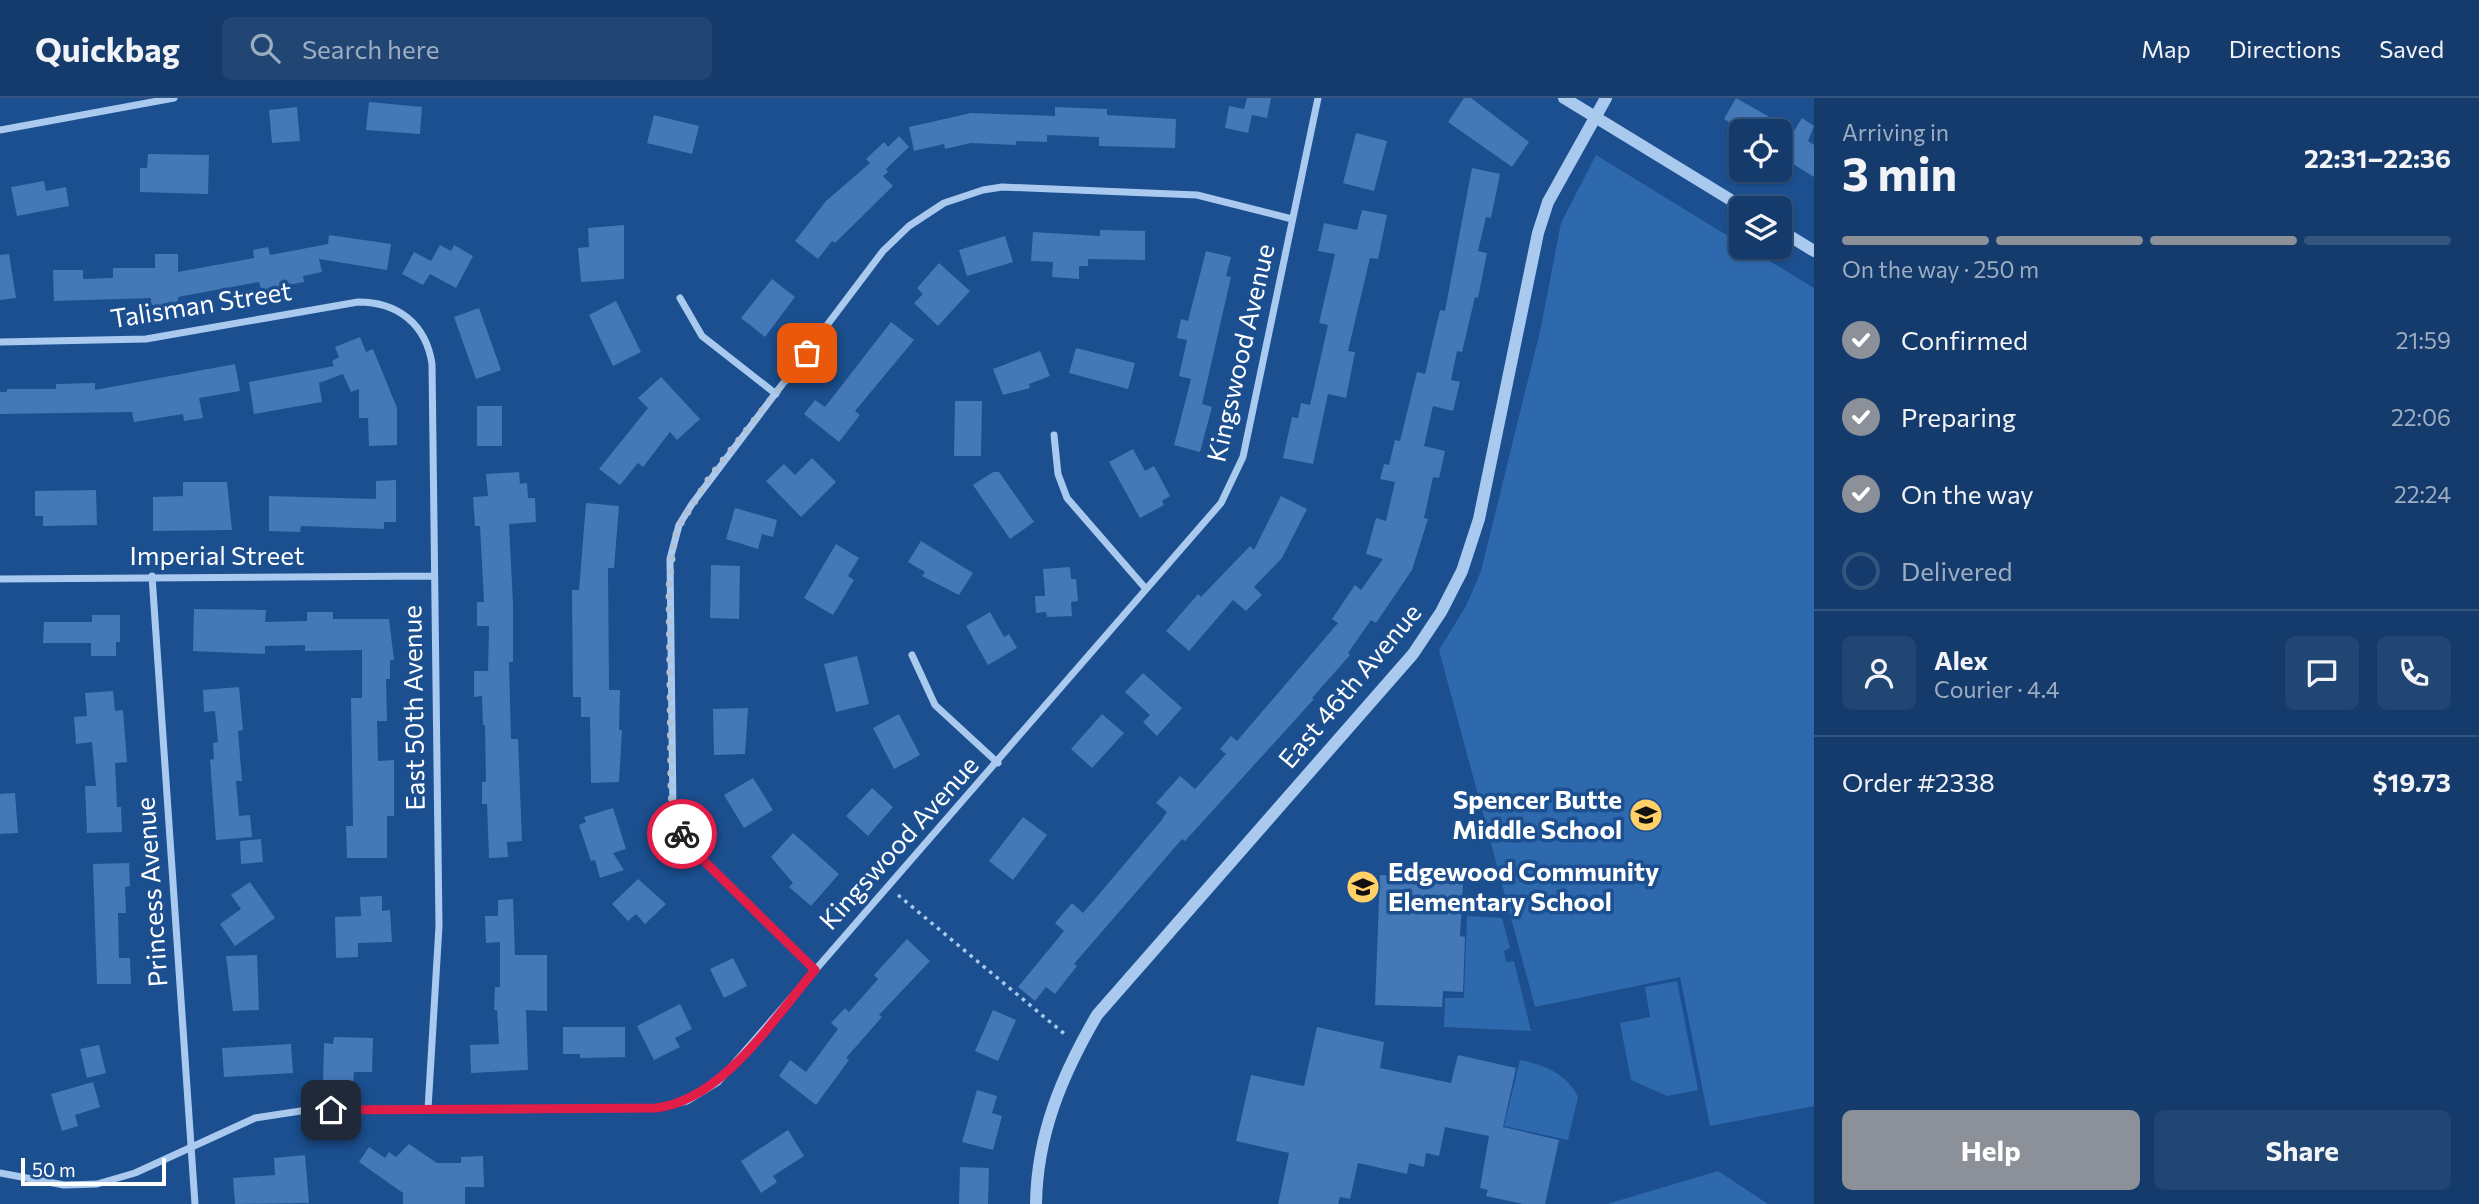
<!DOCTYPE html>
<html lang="en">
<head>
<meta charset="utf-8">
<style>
	body { margin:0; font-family:Commissioner,sans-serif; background:#214673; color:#f1f3f6; height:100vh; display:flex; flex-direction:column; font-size:26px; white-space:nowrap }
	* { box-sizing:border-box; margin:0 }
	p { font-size:23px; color:#9dadc1 }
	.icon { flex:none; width:38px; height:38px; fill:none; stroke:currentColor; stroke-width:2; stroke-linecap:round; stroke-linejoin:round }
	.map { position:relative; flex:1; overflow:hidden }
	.sheet { display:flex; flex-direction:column; background:#143b6b; width:665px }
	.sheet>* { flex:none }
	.tools { position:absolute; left:1729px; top:21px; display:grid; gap:14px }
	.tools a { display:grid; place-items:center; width:63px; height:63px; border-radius:10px; background:#143b6b; box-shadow:0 2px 5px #0004,0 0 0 2px #33557e; font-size:35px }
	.scale { position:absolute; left:21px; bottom:18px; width:145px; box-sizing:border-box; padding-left:7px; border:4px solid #fff; border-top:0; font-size:19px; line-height:24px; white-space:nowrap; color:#fff; -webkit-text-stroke:5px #1b4f8f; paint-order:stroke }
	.pin { position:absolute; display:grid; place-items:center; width:60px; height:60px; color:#fff; margin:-30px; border-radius:14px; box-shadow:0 4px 10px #0006 }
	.courier { position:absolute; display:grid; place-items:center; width:70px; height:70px; margin:-35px; border:5px solid #e11d48; border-radius:50%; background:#fff; color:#222; box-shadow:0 2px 9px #0007 }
	.summary em { font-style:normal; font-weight:700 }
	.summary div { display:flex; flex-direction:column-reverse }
	.summary { display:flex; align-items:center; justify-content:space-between; height:119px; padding:0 28px }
	h1 { font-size:46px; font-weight:700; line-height:52px }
	.bar { display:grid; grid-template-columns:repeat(4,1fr); gap:10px 7px; align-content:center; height:84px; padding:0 28px }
	.bar i { height:9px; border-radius:5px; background:#33557e }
	.bar .on { background:#8c9099 }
	.bar p { grid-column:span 4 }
	.line { display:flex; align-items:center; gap:18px; padding:0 28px; border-top:2px solid #33557e }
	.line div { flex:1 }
	.round { display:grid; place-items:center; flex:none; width:74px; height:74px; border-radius:10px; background:#214673 }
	ol { padding:0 28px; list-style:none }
	li { display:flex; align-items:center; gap:21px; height:77px }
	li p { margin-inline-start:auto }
	li .icon { padding:7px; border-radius:50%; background:#8c9099; color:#fff; stroke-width:4 }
	li:last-child { color:#9dadc1 }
	li i { width:38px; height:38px; border:4px solid #33557e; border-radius:50% }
	.action { display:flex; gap:14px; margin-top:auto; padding:14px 28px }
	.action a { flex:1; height:80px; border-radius:10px; background:#8c9099; color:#fff; font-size:28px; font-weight:700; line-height:80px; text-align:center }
	.action a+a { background:#214673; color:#f1f3f6 }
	header { display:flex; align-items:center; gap:42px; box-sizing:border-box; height:98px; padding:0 35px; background:#143b6b; border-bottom:2px solid #33557e }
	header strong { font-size:33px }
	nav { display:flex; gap:38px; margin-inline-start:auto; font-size:24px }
	.search { width:490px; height:63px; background:#214673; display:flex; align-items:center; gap:18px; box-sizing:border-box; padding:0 24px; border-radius:10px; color:#9dadc1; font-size:26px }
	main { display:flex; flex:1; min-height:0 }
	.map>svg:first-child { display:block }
	.green { fill:#2e69ad }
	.building { fill:#4478b7 }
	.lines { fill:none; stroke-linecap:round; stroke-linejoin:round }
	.path { stroke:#a9c9ee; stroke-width:3.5; stroke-dasharray:3.5 5; stroke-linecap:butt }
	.minor { stroke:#a9c9ee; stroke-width:7 }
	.tertiary { stroke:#a9c9ee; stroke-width:12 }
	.done { stroke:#afc1d8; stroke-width:7; stroke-dasharray:0 12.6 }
	.route { stroke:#e11d48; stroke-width:9 }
	.labels { text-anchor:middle; stroke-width:7; stroke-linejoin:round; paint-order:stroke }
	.street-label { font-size:26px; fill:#fff; stroke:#1b4f8f }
	.poi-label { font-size:26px; font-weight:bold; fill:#fff; stroke:#1b4f8f; text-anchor:end }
</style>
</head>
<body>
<header>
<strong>Quickbag</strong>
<div class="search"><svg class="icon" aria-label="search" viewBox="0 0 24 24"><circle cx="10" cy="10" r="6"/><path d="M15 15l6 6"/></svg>Search here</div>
<nav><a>Map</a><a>Directions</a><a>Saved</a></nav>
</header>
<main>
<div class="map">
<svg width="1814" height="1106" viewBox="0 0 1814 1106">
	<rect width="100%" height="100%" fill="#1b4f8f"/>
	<!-- green -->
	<path class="green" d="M 1596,57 L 1741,146 L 1741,149 L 1747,149 L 1814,190 L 1814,1008 L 1710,1028 L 1680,879 L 1535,909 L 1439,552 L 1466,508 L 1481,473 L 1541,229 L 1561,125 Z
		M 1467,818 L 1502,820 L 1510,850 L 1504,853 L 1506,864 L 1514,863 L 1531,933 L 1444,929 L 1445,900 L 1464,900 Z
		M 1677,883 L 1698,992 L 1667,998 L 1631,982 L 1620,925 L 1650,919 L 1645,889 Z
		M 1520,962 C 1544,967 1567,976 1578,999 L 1568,1042 L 1504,1028 Z
		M 1718,1073 L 1768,1106 L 1607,1106 Z"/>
	<!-- building -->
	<path class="building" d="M 1247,0 L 1271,0 L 1267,20 L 1252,17 L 1248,35 L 1225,30 L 1229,8 L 1244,11 Z
		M 1464,0 L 1471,0 L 1529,44 L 1512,69 L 1448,24 Z
		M 1736,0 L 1794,33 L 1802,20 L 1814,28 L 1808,43 L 1814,47 L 1814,79 L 1780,58 L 1780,33 L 1744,33 L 1724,21 Z
		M 369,4 L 422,9 L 420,36 L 366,32 Z
		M 297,9 L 300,43 L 272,45 L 269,12 Z
		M 1055,9 L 1107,11 L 1107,17 L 1176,21 L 1175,50 L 1099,48 L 1099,39 L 1047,37 L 1047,44 L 1016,43 L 1016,47 L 971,45 L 945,51 L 944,46 L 914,53 L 909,29 L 971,15 L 1055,18 Z
		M 654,17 L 699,28 L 692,56 L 647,45 Z
		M 1356,35 L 1387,43 L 1374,93 L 1343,85 Z
		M 899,38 L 909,49 L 886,71 L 888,74 L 883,78 L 893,88 L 835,145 L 832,143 L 818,161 L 795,143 L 826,103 L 870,65 L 866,61 L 884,44 L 888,49 Z
		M 148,56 L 209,57 L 208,96 L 140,94 L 140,70 L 147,70 Z
		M 1472,70 L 1500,76 L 1491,120 L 1486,119 L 1478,153 L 1487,155 L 1478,200 L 1475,199 L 1462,254 L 1457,253 L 1451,282 L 1460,284 L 1453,313 L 1433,308 L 1424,348 L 1445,353 L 1439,380 L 1433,379 L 1424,420 L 1428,421 L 1412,472 L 1376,525 L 1371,522 L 1348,555 L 1350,557 L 1312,600 L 1314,601 L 1185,743 L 1182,741 L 1074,866 L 1077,868 L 1055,896 L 1046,889 L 1035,903 L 1018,889 L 1064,833 L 1055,825 L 1072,805 L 1083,815 L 1161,723 L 1167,714 L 1156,705 L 1180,678 L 1195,691 L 1226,656 L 1220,651 L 1231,638 L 1237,643 L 1338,525 L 1332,521 L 1355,487 L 1361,492 L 1383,461 L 1366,456 L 1376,420 L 1386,423 L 1395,384 L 1380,381 L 1384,366 L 1389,367 L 1395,342 L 1400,343 L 1417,274 L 1425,276 L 1440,212 L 1445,213 Z
		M 44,83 L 46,93 L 66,89 L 69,108 L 17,118 L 11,89 Z
		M 1362,112 L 1387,117 L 1378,161 L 1370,160 L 1348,253 L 1355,254 L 1346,300 L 1328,296 L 1313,366 L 1283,360 L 1292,319 L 1298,320 L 1301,305 L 1310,307 L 1328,227 L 1319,225 L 1335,156 L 1318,153 L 1324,125 L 1357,132 Z
		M 624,127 L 624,181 L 581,184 L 578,150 L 589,149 L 588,130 Z
		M 1100,132 L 1145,133 L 1145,162 L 1088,161 L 1088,168 L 1079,168 L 1079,181 L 1052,179 L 1053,164 L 1031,163 L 1033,134 L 1100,138 Z
		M 329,137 L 391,146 L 387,172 L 319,161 L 322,174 L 303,178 L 304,184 L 261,192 L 259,184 L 178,199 L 178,207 L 151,207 L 151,200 L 54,203 L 53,172 L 83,172 L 83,181 L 113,180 L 113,170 L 155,170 L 155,156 L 178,156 L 178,174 L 254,160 L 253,152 L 268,149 L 270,157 L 328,146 Z
		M 1005,138 L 1013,164 L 967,178 L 959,152 Z
		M 440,147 L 451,153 L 454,147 L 473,158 L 456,190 L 430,176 L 423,187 L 402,176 L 414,154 L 431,163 Z
		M 1206,153 L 1231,159 L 1226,178 L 1231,179 L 1202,306 L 1212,309 L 1200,354 L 1174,347 L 1191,281 L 1179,278 L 1187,242 L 1177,240 L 1181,221 L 1188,223 Z
		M 9,156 L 16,200 L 0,202 L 0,157 Z
		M 939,165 L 970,193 L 938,228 L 914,205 L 923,196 L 917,190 Z
		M 772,181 L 795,199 L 765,239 L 741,220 Z
		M 616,203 L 641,254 L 613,268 L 589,217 Z
		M 479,210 L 501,272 L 476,281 L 454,219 Z
		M 891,224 L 914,242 L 855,313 L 860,317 L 839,344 L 804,316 L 815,302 L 825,309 Z
		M 360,239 L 366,254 L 373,251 L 397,310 L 397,347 L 369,348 L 368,320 L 359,320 L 359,291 L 351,294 L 343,276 L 319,285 L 322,304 L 254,316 L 249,284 L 334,268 L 332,263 L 339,259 L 335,249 Z
		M 1076,250 L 1135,265 L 1128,291 L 1069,275 Z
		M 1040,253 L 1050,278 L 1029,286 L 1030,290 L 1003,297 L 993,271 Z
		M 235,266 L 240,293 L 199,300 L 203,320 L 184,323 L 183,316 L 134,324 L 132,314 L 0,316 L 0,294 L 7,294 L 7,291 L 56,291 L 56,286 L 95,285 L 95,292 Z
		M 661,279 L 700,321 L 677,342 L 670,334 L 643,369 L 638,365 L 620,387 L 599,371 L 648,310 L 638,300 Z
		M 955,303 L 982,303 L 981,358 L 954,358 Z
		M 477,308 L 502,308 L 502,348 L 477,348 Z
		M 1133,351 L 1145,373 L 1154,368 L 1170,398 L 1162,403 L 1164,407 L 1140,420 L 1109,364 Z
		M 812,360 L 836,384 L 801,419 L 766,383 L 784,366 L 795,377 Z
		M 519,374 L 520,386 L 527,385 L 528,400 L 535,400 L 536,424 L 509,426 L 513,506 L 513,564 L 509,564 L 511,641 L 518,641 L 522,743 L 507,744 L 508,759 L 489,760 L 487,706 L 482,706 L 482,684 L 486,684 L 485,627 L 483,627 L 482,598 L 474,599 L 474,573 L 488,573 L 489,528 L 477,528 L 477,504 L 484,504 L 480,428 L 475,428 L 473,399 L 488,398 L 486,376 Z
		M 993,374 L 999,374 L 1034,424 L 1010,441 L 973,387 Z
		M 396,382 L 396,424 L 384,424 L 384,431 L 301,428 L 300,434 L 269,433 L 269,398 L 376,401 L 376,383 Z
		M 183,384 L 227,384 L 232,432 L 153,433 L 153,399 L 183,398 Z
		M 96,392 L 97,427 L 43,428 L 43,418 L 35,418 L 35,393 Z
		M 1281,398 L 1307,411 L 1282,460 L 1254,489 L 1262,497 L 1246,513 L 1233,502 L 1189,553 L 1166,533 L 1198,496 L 1201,499 L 1250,448 L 1254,452 Z
		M 586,405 L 619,408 L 614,470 L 608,470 L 609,592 L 620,592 L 619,632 L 622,632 L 619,684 L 591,685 L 590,619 L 581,619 L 581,599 L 573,599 L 572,492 L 579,492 Z
		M 735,410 L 777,422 L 773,439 L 762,436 L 758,451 L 726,441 Z
		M 921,443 L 973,475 L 959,497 L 922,478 L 925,474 L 908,464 Z
		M 836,446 L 859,460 L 848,478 L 854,482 L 833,517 L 804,500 Z
		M 711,467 L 740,468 L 739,521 L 710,520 Z
		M 1070,469 L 1071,481 L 1076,481 L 1078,503 L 1071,504 L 1072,518 L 1047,519 L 1046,514 L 1036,515 L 1035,498 L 1045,498 L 1043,471 Z
		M 194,511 L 266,512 L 265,524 L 307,523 L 307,514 L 333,514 L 333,521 L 389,521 L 394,562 L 390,562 L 390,581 L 386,581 L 387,623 L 377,623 L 378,663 L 394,662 L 394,718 L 387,718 L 387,760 L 347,760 L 346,728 L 353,728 L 351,600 L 362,600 L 362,552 L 305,553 L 305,547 L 265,548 L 265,556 L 193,553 Z
		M 990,514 L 1004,539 L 1009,536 L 1017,550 L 988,567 L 966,528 Z
		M 92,517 L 120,517 L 120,544 L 116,544 L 116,558 L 91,558 L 91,545 L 43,545 L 44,524 L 92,524 Z
		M 857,558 L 869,606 L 836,614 L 824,566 Z
		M 1143,575 L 1182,610 L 1157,638 L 1143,624 L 1150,617 L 1125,594 Z
		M 239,589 L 243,632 L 238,633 L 242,683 L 236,683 L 239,718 L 250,717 L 252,739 L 216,742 L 210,662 L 214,661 L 213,645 L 218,644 L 215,613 L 204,614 L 203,592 Z
		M 113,593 L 115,613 L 123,612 L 127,664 L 115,665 L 117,709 L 121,709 L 122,734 L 87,735 L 85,688 L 96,688 L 92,644 L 76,646 L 74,619 L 87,618 L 85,595 Z
		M 748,610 L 745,656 L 714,657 L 713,611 Z
		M 899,616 L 920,657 L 894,671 L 873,630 Z
		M 1102,616 L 1124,635 L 1092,670 L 1071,651 Z
		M 753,680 L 773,712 L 744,730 L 724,697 Z
		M 872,690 L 893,709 L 868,738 L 846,718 Z
		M 15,695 L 18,735 L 0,736 L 0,696 Z
		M 613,710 L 626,751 L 613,755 L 624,772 L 600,780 L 595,762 L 591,763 L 579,727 L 586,724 L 584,719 Z
		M 1023,719 L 1047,737 L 1013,782 L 989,763 Z
		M 793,735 L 839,776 L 811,808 L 789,789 L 793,785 L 771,759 Z
		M 261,741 L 263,764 L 241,766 L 240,743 Z
		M 129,765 L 130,788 L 125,789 L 126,815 L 118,815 L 119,860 L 130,860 L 131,886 L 97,886 L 93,766 Z
		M 1380,777 L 1409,778 L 1409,784 L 1463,786 L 1460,838 L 1465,839 L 1463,894 L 1443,893 L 1442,909 L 1375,907 Z
		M 638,781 L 666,806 L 645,826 L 636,816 L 628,823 L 612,806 Z
		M 250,784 L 275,820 L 235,848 L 220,826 L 241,811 L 231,797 Z
		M 382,798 L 382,813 L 390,812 L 392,844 L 358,845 L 358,859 L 336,860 L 335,819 L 361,818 L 360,799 Z
		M 513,801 L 515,857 L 547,857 L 547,913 L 526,912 L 528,972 L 471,975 L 470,947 L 499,946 L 497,912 L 494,912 L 495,889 L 500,889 L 500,844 L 486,845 L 485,818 L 498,818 L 498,802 Z
		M 907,841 L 930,863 L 879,917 L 882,919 L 846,960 L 849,962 L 816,1007 L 779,978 L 790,962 L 806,974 L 838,931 L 831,925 L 845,910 L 849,914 L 878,881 L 874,877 Z
		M 257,857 L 259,912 L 233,913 L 226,858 Z
		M 733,860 L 747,888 L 724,900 L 710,871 Z
		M 680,906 L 692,931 L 675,940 L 680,949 L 654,962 L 637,928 Z
		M 993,912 L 1016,922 L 998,963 L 975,953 Z
		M 563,929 L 625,929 L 625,959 L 580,960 L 580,956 L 563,956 Z
		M 1317,929 L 1384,944 L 1380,970 L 1451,985 L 1458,957 L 1516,970 L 1503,1029 L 1559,1042 L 1545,1106 L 1523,1106 L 1486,1098 L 1488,1092 L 1480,1090 L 1489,1038 L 1445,1029 L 1439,1058 L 1426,1055 L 1424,1069 L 1409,1065 L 1407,1076 L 1358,1065 L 1350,1101 L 1340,1099 L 1338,1106 L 1278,1106 L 1289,1055 L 1236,1043 L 1251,977 L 1304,988 Z
		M 334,939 L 373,940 L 372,974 L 354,974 L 353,986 L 323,985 L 324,945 L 333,946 Z
		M 291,946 L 293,975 L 224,979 L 222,950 Z
		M 99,947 L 106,975 L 87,980 L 80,951 Z
		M 93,984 L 100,1009 L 75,1017 L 78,1028 L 62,1033 L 51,996 Z
		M 977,992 L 997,998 L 992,1015 L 1002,1018 L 993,1052 L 962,1044 Z
		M 788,1032 L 804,1058 L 773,1078 L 777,1084 L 761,1095 L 741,1063 Z
		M 409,1046 L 437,1065 L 461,1065 L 461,1059 L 483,1058 L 484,1089 L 465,1089 L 465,1106 L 403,1106 L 403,1095 L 359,1064 L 369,1049 L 385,1060 L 389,1054 L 396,1059 Z
		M 305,1057 L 309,1105 L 235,1106 L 233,1080 L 275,1077 L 274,1060 Z
		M 960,1069 L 989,1070 L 988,1106 L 959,1106 Z"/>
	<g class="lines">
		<!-- path -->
		<path class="path" d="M 898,797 L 1067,938"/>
		<!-- minor -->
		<path class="minor" d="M 0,32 L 174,0
			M 680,200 L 702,238 L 776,296
			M 0,244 L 146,241 L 358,204 C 398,204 426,226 432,266 L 439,828 L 428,1011
			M 1054,337 L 1058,376 L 1067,400 L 1146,491
			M 152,478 L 195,1106
			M 0,481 L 433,478
			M 912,557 L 935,607 L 998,665
			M 815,872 L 694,753 L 678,730 L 673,715 L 670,461 L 679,427 L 692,406 L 883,153 L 909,128 L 944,105 L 983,92 L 1002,89 L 1197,97 L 1292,121
			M 0,1075 L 64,1087 L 97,1086 L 135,1075 L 255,1020 L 307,1012 L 656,1010 L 687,1003 L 718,984 L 1221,405 L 1243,359 L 1318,0"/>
		<!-- tertiary -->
		<path class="tertiary" d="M 1564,0 L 1744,110
			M 1780,132 L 1814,153
			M 1036,1106 C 1037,1036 1062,977 1097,917 L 1413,556 L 1441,514 L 1462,473 L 1479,421 L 1538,135 L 1548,104 L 1606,0"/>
	</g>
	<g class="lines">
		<!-- done -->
		<path class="done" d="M 682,736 L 673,715 L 671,696 L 669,489 L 674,442 L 679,428 L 710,379 L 807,255"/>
		<!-- route -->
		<path class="route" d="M 331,1012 L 656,1010 C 723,1002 773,921 815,872 L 694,753 L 682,736"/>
	</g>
	<!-- icons -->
	<defs>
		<symbol id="school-disc" viewBox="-11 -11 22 22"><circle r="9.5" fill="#ffd166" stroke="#1b4f8f"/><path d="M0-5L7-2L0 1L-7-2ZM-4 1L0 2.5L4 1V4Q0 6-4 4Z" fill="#111"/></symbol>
	</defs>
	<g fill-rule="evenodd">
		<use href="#school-disc" x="1627" y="698" width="38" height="38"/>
		<use href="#school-disc" x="1344" y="770" width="38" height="38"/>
	</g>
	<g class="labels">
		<!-- street labels -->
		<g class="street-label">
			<text transform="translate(201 207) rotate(-9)" y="9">Talisman Street</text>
			<text transform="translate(1241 255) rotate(-77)" y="9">Kingswood Avenue</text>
			<text x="217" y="467">Imperial Street</text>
			<text transform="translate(1350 588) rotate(-50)" y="9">East 46th Avenue</text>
			<text transform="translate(414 610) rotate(-91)" y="9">East 50th Avenue</text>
			<text transform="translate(899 745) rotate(-48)" y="9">Kingswood Avenue</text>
			<text transform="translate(152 794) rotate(-94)" y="9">Princess Avenue</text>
		</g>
		<!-- poi labels -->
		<g class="poi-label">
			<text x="1622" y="711">Spencer Butte<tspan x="1622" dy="30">Middle School</tspan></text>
			<text x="1388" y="783" text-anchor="start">Edgewood Community<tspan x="1388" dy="30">Elementary School</tspan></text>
		</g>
	</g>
</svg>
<div class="tools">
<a><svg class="icon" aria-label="locate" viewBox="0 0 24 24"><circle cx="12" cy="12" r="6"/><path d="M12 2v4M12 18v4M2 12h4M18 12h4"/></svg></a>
<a><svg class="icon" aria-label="layers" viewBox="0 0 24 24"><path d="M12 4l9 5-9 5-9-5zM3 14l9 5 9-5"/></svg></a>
</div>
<div class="scale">50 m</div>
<div class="pin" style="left:807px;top:255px;background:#ea580c"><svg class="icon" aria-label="bag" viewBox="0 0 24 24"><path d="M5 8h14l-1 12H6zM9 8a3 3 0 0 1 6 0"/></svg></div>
<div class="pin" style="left:331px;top:1012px;background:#1f2937"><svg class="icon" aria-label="home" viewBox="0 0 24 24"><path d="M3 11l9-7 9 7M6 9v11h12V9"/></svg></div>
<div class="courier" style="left:682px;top:736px"><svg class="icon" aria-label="bike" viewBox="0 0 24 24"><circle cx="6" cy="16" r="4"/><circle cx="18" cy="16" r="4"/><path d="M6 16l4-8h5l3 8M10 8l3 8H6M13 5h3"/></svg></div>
</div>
<section class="sheet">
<div class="summary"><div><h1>3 min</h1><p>Arriving in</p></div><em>22:31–22:36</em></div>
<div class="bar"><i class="on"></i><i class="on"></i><i class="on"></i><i></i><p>On the way · 250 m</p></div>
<ol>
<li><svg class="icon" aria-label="check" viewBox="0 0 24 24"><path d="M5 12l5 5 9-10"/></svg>Confirmed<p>21:59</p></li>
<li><svg class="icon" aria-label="check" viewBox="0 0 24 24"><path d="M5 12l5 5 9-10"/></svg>Preparing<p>22:06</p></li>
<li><svg class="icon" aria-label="check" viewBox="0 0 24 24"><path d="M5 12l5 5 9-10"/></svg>On the way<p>22:24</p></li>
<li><i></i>Delivered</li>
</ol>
<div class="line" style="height:126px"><a class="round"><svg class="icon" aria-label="person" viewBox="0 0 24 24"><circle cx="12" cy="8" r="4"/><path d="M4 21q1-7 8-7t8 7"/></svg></a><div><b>Alex</b><p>Courier · 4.4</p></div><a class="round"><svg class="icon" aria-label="chat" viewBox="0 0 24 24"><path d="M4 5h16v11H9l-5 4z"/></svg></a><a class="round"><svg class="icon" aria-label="phone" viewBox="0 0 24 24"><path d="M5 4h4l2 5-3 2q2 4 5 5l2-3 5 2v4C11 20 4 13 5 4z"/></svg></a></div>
<div class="line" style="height:91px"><div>Order #2338</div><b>$19.73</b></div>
<div class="action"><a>Help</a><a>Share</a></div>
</section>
</main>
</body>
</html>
